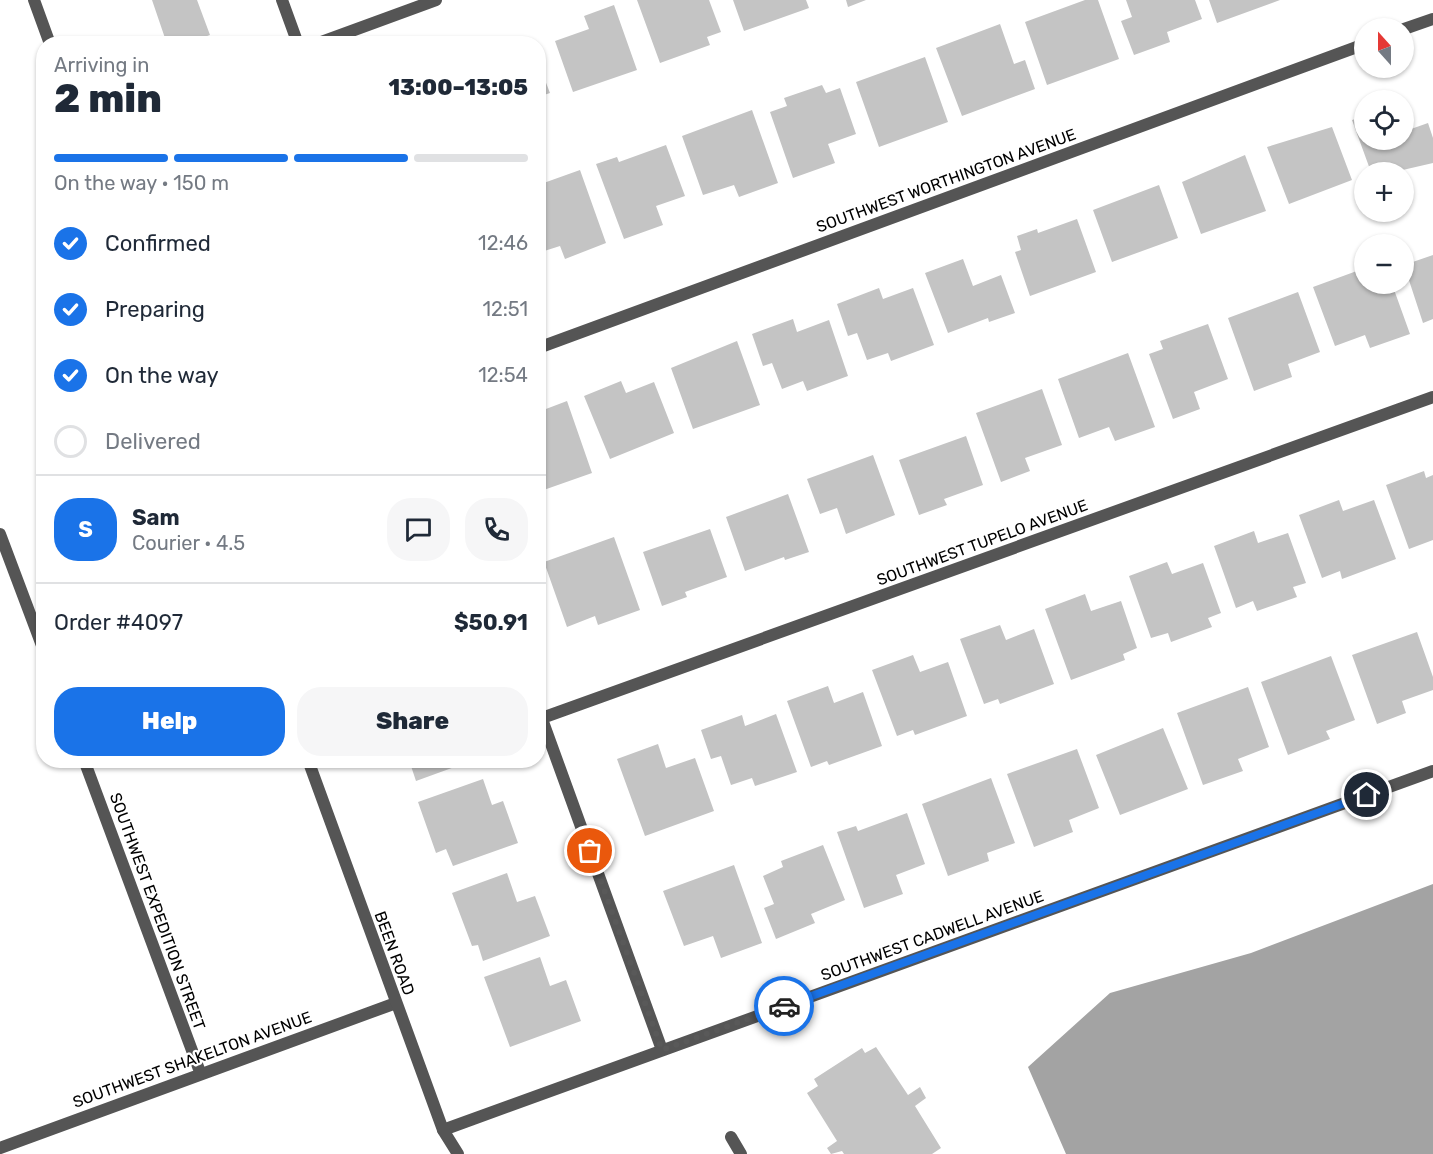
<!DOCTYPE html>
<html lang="en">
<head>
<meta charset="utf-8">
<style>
	body { margin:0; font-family:Rubik,sans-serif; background:#f6f6f7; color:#1f2937; height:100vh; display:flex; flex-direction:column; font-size:22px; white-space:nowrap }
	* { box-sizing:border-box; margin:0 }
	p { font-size:20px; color:#747a83 }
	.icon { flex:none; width:33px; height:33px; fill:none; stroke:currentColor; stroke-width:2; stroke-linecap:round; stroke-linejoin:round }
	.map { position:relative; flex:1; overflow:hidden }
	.side { position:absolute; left:36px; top:36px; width:510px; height:732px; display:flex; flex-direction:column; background:#fff; border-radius:24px; box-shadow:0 2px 4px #0004 }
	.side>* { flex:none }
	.needle { width:39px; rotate:339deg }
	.controls { position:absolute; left:1354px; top:18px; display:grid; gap:12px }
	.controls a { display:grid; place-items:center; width:60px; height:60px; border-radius:50%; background:#fff; box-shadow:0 2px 4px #0004; font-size:30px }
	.pin { position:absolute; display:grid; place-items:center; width:51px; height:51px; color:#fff; margin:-26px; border:3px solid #fff; border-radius:50%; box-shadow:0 2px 6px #0007 }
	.courier { position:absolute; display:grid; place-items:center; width:60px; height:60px; margin:-30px; border:4px solid #1a73e8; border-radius:50%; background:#fff; color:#222; box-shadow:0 2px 8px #0007 }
	.head em { font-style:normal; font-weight:800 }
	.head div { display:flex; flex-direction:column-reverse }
	.head { display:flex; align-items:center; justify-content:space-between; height:102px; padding:0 18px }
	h1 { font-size:39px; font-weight:800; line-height:45px }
	.bar { display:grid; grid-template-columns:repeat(4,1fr); gap:9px 6px; align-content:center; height:72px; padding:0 18px }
	.bar i { height:8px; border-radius:4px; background:#e0e1e3 }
	.bar .active { background:#1a73e8 }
	.bar p { grid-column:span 4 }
	.line { display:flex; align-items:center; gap:15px; padding:0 18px; border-top:2px solid #e0e1e3 }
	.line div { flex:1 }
	.round { display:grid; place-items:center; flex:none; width:63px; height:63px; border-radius:24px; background:#f6f6f7 }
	ol { padding:0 18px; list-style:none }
	li { display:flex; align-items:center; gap:18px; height:66px }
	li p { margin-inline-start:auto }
	li .icon { padding:6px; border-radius:50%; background:#1a73e8; color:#fff; stroke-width:4 }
	li:last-child { color:#747a83 }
	li i { width:33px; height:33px; border:3px solid #e0e1e3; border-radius:50% }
	.primary-button { display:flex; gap:12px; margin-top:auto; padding:12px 18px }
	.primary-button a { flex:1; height:69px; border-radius:24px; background:#1a73e8; color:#fff; font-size:24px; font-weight:800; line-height:69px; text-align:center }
	.primary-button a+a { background:#f6f6f7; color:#1f2937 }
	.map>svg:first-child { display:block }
	.water { fill:#a3a3a3 }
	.building { fill:#c4c4c4 }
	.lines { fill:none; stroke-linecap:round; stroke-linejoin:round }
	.minor { stroke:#555; stroke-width:12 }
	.tertiary { stroke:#555; stroke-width:12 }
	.done { stroke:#595959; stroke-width:6; stroke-dasharray:0 10.8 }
	.route { stroke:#1a73e8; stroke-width:8 }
	.labels { text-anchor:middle; stroke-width:4.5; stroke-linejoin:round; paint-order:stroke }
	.street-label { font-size:16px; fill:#000; stroke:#fff }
</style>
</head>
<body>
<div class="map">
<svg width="1433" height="1154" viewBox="0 0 1433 1154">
	<rect width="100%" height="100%" fill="#fff"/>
	<!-- water -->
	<path class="water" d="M 1433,884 L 1433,1154 L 1066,1154 L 1028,1067 L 1110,993 L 1251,953 Z"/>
	<!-- building -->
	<path class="building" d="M 152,0 L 197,0 L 210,35 L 185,44 L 167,44 Z
		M 637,0 L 709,0 L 721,32 L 707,37 L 710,45 L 660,63 Z
		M 733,0 L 806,0 L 809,8 L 744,31 Z
		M 846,0 L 866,0 L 848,7 Z
		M 1085,0 L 1098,0 L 1119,59 L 1047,85 L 1025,22 Z
		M 1126,0 L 1195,0 L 1202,19 L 1167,32 L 1170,42 L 1134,55 L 1121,21 L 1132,17 Z
		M 1209,0 L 1280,0 L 1217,23 Z
		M 614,5 L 637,70 L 573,92 L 555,41 L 589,29 L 584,16 Z
		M 1000,24 L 1014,64 L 1025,60 L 1035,89 L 962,116 L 936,48 Z
		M 925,57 L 948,122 L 879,147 L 856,82 Z
		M 538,62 L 550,93 L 538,97 Z
		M 822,85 L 826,93 L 840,88 L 856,134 L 828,144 L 835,163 L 793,178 L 770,112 L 787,106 L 784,98 Z
		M 1404,109 L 1411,129 L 1428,123 L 1433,138 L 1433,163 L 1394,172 L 1371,172 L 1352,120 L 1365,116 L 1365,140 L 1404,140 Z
		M 752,110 L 778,183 L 739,197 L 734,185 L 703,195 L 682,136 Z
		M 1332,127 L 1352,180 L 1289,204 L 1267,147 Z
		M 666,145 L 685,196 L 656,206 L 663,225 L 624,239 L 596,164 L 617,157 L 619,162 Z
		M 1245,155 L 1266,211 L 1201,234 L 1182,182 Z
		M 580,170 L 606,243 L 565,259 L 560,246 L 538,253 L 538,185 Z
		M 1159,185 L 1178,238 L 1112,262 L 1093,210 Z
		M 1077,219 L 1096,272 L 1030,296 L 1015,252 L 1021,250 L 1017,236 L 1037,229 L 1038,233 Z
		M 1433,255 L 1433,319 L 1423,323 L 1404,265 Z
		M 963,259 L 973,286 L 1001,275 L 1015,313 L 989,322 L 988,318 L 948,333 L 925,273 Z
		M 1365,268 L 1365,284 L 1392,284 L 1410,334 L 1370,348 L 1365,335 L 1335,346 L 1313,287 Z
		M 879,288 L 883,299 L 913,288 L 934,345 L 891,361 L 888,353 L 867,360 L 857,333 L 848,336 L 837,304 Z
		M 1298,292 L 1320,352 L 1288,364 L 1292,377 L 1254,391 L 1228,318 Z
		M 793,319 L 797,332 L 829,320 L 848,376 L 807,391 L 803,381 L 782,389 L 772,363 L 763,366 L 752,334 Z
		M 1208,324 L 1228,379 L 1194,392 L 1200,409 L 1173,419 L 1149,354 L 1163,349 L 1160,341 Z
		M 737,341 L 760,405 L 693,429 L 671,368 Z
		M 1128,353 L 1155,427 L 1115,441 L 1109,427 L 1079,438 L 1058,379 Z
		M 621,381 L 626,393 L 654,382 L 674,433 L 610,459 L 584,396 Z
		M 1042,389 L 1062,445 L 1025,458 L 1030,471 L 1001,482 L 976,413 Z
		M 567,401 L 592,473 L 538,492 L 538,412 Z
		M 966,436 L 983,485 L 944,499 L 947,505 L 919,515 L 899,460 Z
		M 873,455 L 895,515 L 846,534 L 837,508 L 820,514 L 807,479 Z
		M 1424,471 L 1426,478 L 1433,475 L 1433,540 L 1409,549 L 1386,485 Z
		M 788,494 L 809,552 L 785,560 L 784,557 L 745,571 L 726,517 Z
		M 1339,500 L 1343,511 L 1374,500 L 1396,559 L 1342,579 L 1340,571 L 1322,578 L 1299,515 Z
		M 710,529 L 727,577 L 685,592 L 687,597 L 662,606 L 643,552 Z
		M 1254,531 L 1258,543 L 1288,533 L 1306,583 L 1293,587 L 1297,597 L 1257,611 L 1253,601 L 1236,608 L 1214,546 Z
		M 614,537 L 640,610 L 598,625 L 595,616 L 567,627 L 544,562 Z
		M 1167,562 L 1172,574 L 1203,563 L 1221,613 L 1208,618 L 1212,627 L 1171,642 L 1168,633 L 1151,638 L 1129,576 Z
		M 1085,594 L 1091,611 L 1121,601 L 1137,648 L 1123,654 L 1125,660 L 1071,680 L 1045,609 Z
		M 1000,625 L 1006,640 L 1034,629 L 1054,684 L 1000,704 L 998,699 L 984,704 L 960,639 Z
		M 1417,632 L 1433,677 L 1433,690 L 1402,701 L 1406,713 L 1377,724 L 1352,655 Z
		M 913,655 L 920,672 L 948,662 L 967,716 L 915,735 L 913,730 L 897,736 L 872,670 Z
		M 1331,656 L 1355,720 L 1326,731 L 1330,739 L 1288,755 L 1261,682 Z
		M 828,686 L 834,703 L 863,692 L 882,746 L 829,765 L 827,761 L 811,767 L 787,701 Z
		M 1248,687 L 1269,747 L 1238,759 L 1243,771 L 1203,785 L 1177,713 Z
		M 776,714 L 797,772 L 755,786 L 752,778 L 731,785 L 721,756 L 711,759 L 701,730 L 742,715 L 745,726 Z
		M 1163,728 L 1188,789 L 1120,815 L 1096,755 Z
		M 658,744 L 666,768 L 695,758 L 714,811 L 645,836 L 617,759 Z
		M 1077,749 L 1099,808 L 1069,820 L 1073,832 L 1034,847 L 1007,774 Z
		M 409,760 L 471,760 L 471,761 L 416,781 Z
		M 991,778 L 1015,843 L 987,853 L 989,861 L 948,876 L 922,804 Z
		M 483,779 L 492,805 L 503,801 L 518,843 L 453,866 L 446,849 L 436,853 L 418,802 Z
		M 907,813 L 925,864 L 896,875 L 903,894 L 864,908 L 837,832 L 856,826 L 858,831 Z
		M 823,845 L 845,900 L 811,914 L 815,923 L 776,939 L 764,908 L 774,904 L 763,876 L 783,867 L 781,861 Z
		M 734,865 L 762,943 L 721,958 L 713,936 L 684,946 L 663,891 Z
		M 507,873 L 517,902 L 535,896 L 550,936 L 483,961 L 478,945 L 472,946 L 452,893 Z
		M 540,957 L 550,986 L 566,980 L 581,1021 L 510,1047 L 484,977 Z
		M 876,1047 L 908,1095 L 920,1087 L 926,1098 L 915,1106 L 941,1148 L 932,1154 L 844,1154 L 842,1151 L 831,1154 L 827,1148 L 837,1141 L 807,1093 L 818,1086 L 814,1079 L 862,1048 L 865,1053 Z"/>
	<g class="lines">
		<!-- minor -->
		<path class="minor" d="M 282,0 L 298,44
			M 1404,29 L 1433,19
			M 316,44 L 436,0
			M 538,348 L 1365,44
			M 0,534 L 44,651
			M 538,708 L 662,1050
			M 542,718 L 1433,397
			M 84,760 L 200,1072
			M 443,1130 L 1433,771
			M 731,1137 L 741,1154
			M 0,1148 L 396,1003"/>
		<!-- tertiary -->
		<path class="tertiary" d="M 34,0 L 50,44
			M 308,760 L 443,1130 L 458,1154"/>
	</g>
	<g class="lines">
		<!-- done -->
		<path class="done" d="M 590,851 L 662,1050 L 784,1006"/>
		<!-- route -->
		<path class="route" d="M 784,1006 L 1367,795"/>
	</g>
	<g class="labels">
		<!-- street labels -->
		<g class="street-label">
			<text transform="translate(946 180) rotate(-20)" y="6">SOUTHWEST WORTHINGTON AVENUE</text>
			<text transform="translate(982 542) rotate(-20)" y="6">SOUTHWEST TUPELO AVENUE</text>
			<text transform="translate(158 911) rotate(70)" y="6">SOUTHWEST EXPEDITION STREET</text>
			<text transform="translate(932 935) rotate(-20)" y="6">SOUTHWEST CADWELL AVENUE</text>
			<text transform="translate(395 953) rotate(70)" y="6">BEEN ROAD</text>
			<text transform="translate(192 1059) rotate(-20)" y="6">SOUTHWEST SHAKELTON AVENUE</text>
		</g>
	</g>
</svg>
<div class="controls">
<a><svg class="needle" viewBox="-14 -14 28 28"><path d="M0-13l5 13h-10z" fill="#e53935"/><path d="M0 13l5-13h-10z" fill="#747a83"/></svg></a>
<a><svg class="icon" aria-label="locate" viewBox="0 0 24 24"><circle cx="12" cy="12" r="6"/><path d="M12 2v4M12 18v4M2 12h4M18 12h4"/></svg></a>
<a>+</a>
<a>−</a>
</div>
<div class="pin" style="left:590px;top:851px;background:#ea580c"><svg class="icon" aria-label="bag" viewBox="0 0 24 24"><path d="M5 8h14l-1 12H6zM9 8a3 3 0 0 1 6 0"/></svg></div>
<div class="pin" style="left:1367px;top:795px;background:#1f2937"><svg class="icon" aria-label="home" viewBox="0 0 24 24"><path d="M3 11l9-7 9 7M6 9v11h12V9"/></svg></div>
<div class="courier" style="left:784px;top:1006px"><svg class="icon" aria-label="car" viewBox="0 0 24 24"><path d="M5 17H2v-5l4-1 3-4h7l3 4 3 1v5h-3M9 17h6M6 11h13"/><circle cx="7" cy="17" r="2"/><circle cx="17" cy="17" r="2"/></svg></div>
<section class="side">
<div class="head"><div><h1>2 min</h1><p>Arriving in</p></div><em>13:00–13:05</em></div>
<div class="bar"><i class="active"></i><i class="active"></i><i class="active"></i><i></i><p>On the way · 150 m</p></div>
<ol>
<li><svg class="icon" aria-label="check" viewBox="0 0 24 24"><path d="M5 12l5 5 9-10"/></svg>Confirmed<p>12:46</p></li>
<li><svg class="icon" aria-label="check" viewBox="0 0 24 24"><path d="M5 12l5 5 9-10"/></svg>Preparing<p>12:51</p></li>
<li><svg class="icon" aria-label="check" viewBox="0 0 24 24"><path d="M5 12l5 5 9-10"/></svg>On the way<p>12:54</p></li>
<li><i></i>Delivered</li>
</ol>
<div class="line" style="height:108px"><b class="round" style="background:#1a73e8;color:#fff">S</b><div><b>Sam</b><p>Courier · 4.5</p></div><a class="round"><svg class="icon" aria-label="chat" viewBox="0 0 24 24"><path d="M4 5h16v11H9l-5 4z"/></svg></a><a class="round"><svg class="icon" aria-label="phone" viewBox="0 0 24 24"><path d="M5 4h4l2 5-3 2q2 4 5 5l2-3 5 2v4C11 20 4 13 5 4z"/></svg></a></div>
<div class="line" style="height:78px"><div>Order #4097</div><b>$50.91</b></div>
<div class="primary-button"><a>Help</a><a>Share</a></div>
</section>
</div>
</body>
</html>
